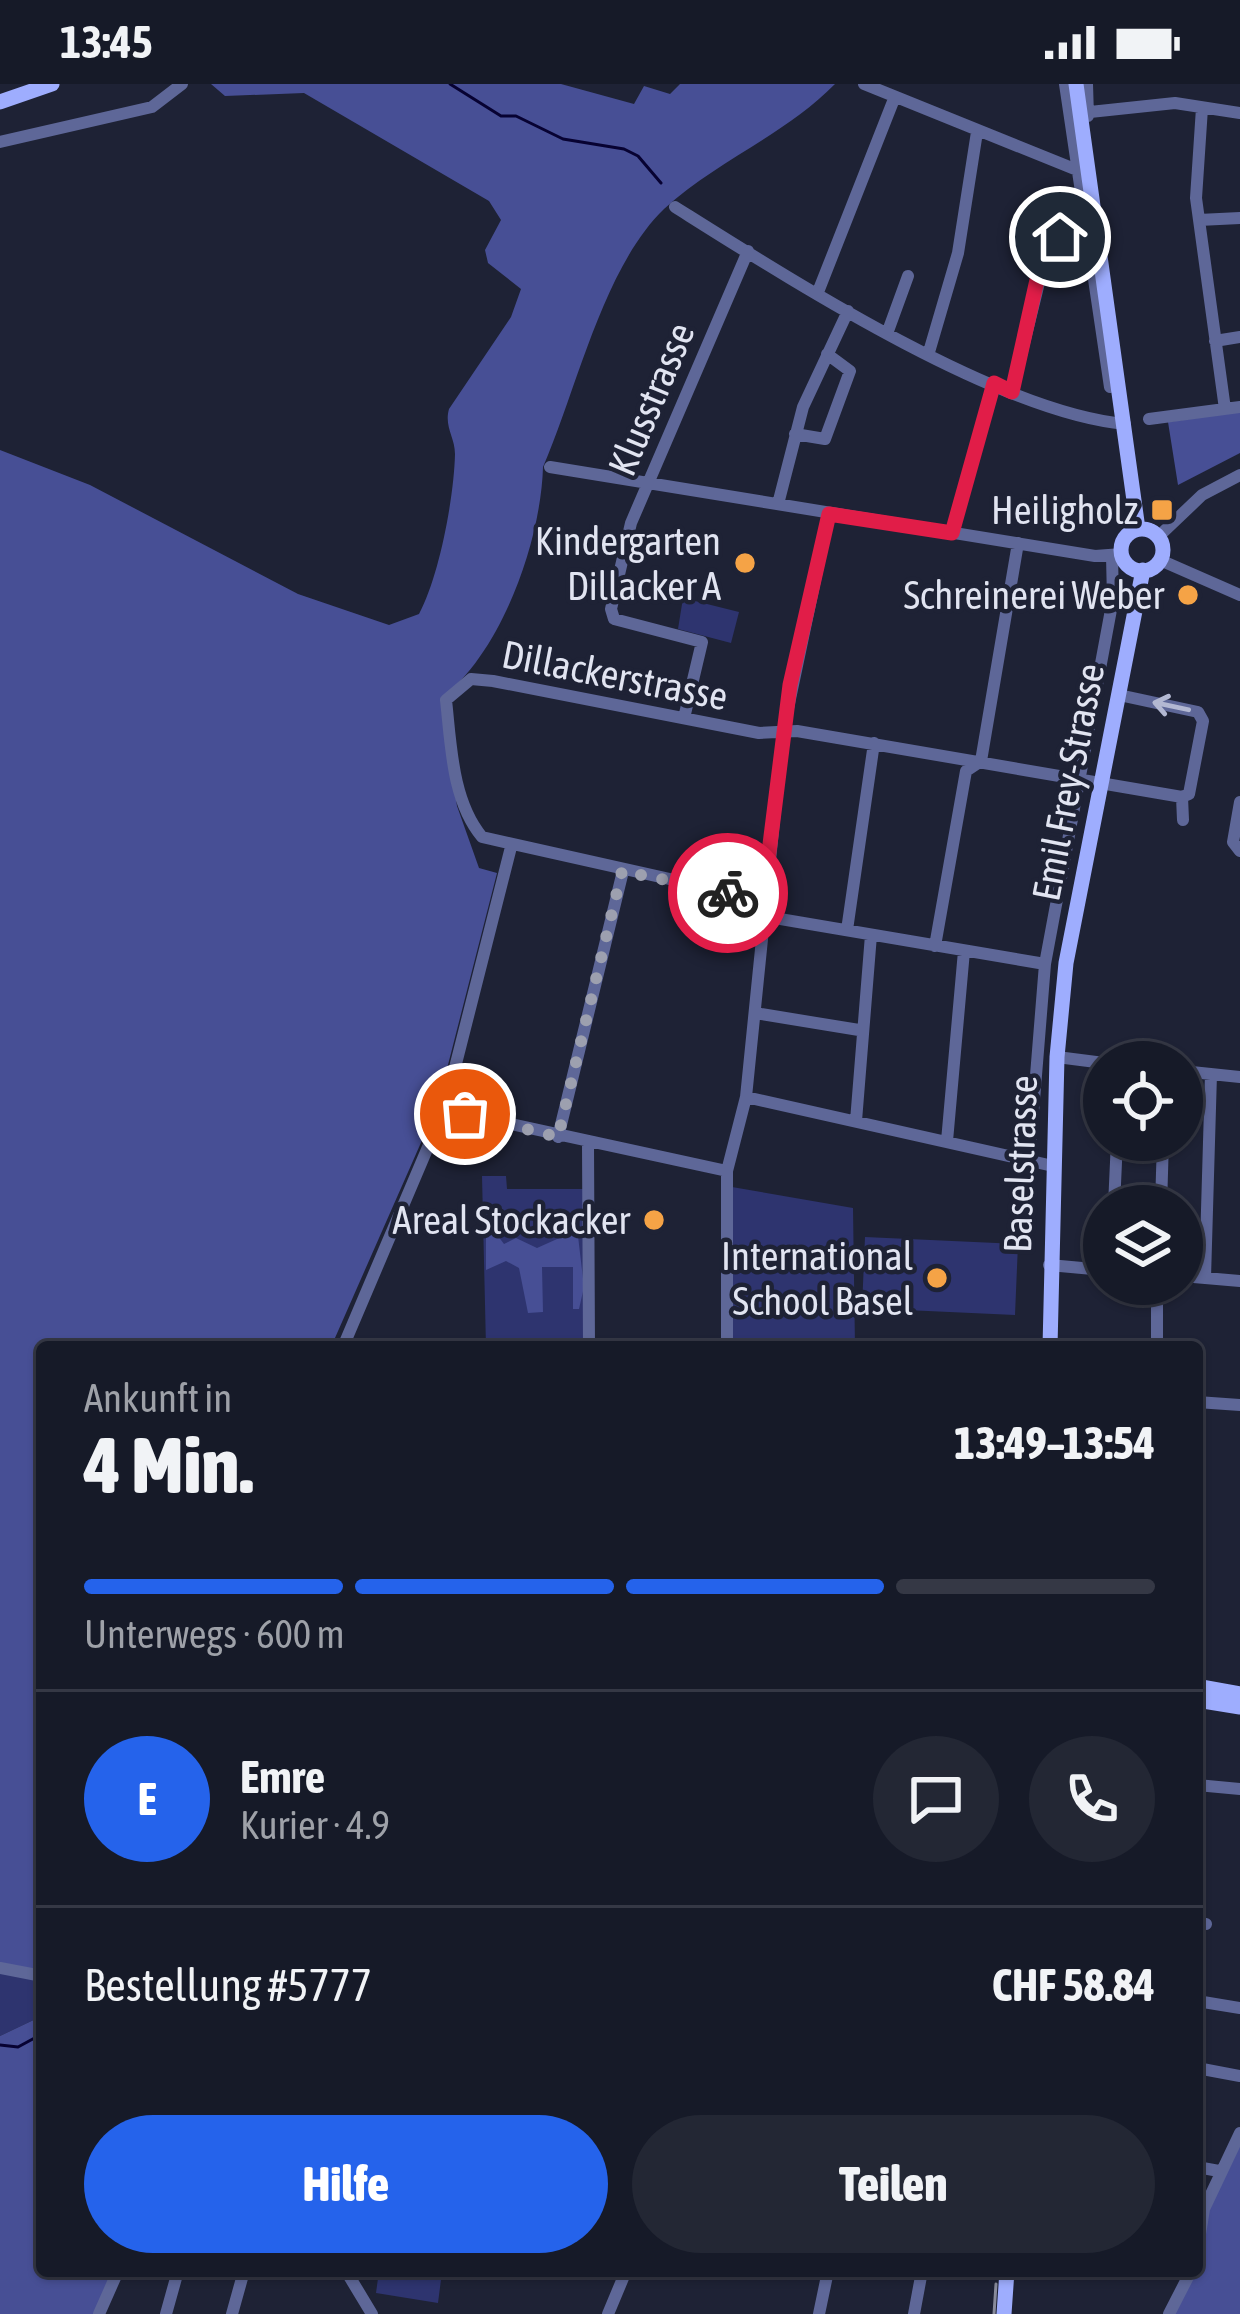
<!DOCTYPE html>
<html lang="de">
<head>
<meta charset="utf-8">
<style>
	body { margin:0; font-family:"Asap Condensed",sans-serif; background:#232734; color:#f1f3f6; height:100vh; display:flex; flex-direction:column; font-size:45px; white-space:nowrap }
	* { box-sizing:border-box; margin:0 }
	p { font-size:39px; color:#9ea1a8 }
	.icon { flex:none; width:66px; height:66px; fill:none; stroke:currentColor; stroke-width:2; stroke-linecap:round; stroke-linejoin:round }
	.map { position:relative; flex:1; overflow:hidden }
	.details { position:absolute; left:36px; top:1257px; width:1167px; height:936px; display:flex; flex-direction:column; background:#161a28; border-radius:12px; box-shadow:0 3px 9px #0004,0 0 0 3px #353845 }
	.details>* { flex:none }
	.fabs { position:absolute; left:1083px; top:957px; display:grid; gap:24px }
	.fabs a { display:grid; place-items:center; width:120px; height:120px; border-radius:50%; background:#161a28; box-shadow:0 3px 9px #0004,0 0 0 3px #353845; font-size:60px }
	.pin { position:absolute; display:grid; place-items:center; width:102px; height:102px; color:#fff; margin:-51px; border:6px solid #fff; border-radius:50%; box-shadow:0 3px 12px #0007 }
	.courier { position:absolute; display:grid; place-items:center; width:120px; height:120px; margin:-60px; border:9px solid #e11d48; border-radius:50%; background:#fff; color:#222; box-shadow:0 3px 15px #0007 }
	.overview em { font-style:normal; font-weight:800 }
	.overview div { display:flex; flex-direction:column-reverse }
	.overview { display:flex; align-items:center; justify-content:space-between; height:204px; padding:0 48px }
	h1 { font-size:78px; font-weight:800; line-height:90px }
	.bar { display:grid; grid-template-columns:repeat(4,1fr); gap:18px 12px; align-content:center; height:144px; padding:0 48px }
	.bar i { height:15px; border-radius:9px; background:#353845 }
	.bar .active { background:#2563eb }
	.bar p { grid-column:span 4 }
	.line { display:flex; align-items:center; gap:30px; padding:0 48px; border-top:3px solid #353845 }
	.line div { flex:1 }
	.round { display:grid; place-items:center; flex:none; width:126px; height:126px; border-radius:63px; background:#232734 }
	.button { display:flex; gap:24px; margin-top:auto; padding:24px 48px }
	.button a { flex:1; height:138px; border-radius:72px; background:#2563eb; color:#fff; font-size:48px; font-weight:800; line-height:138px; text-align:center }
	.button a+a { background:#232734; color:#f1f3f6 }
	.status { display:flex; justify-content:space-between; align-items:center; height:84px; padding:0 60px; background:#161a28; direction:ltr }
	.status svg { height:33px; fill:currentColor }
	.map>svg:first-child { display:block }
	.green { fill:#2e346f }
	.forest { fill:#474f95 }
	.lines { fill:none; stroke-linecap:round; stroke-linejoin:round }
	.stream { stroke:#070232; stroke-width:3 }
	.minor { stroke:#5e6798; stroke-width:12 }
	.major { stroke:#9eadfe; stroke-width:15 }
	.tram { stroke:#888b9b; stroke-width:3 }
	.oneway { stroke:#b3b8d2 }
	.done { stroke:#9da0af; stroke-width:12; stroke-dasharray:0 21.6 }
	.route { stroke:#e11d48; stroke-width:15 }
	.poi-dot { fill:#f5a346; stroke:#1e2235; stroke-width:4.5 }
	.labels { text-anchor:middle; stroke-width:9; stroke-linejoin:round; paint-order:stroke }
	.street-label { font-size:39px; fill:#e1e4f1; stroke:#1e2235 }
	.poi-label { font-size:39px; fill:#e1e4f1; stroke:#1e2235; text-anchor:end }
</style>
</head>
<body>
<div class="status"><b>13:45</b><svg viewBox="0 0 49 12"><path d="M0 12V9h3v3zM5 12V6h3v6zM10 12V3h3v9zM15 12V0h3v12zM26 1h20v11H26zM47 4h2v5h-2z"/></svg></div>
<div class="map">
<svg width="1240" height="2230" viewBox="0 0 1240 2230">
	<rect width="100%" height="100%" fill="#1e2235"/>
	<!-- green -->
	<path class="green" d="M 683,514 L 739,528 L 731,559 L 678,545 Z
		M 482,1092 L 506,1092 L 507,1105 L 585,1105 L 587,1263 L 486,1263 Z
		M 732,1103 L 853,1124 L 855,1263 L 733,1263 Z
		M 865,1153 L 1018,1160 L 1015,1231 L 862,1224 Z
		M 0,1885 L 42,1892 L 42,1932 L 0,1952 Z
		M 379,2187 L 442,2188 L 438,2219 L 376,2209 Z"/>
	<!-- forest -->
	<path class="forest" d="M 211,0 L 561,0 L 634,20 L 644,2 L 670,10 L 680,0 L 835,0 C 785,51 716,77 664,125 C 603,184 577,305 543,383 C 541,457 501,570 441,614 L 457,722 L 479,784 L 497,789 L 438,1020 L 331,1263 L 42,1263 L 42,1883 L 37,1891 L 0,1885 L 0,366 L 90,401 L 298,510 L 389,541 L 419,530 C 439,493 454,414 455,370 C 455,353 444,343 449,325 L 511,233 L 521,205 L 488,179 L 485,166 L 501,136 L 489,117 L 304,9 L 225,12 Z
		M 1240,328 L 1240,369 L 1178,401 L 1168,338 Z
		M 486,1136 L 504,1160 L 516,1154 L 537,1164 L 566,1151 L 578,1152 L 584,1203 L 579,1225 L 573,1225 L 573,1183 L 542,1183 L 543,1228 L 528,1229 L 519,1184 L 506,1177 L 486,1186 Z
		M 42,1932 L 42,2187 L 115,2187 L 94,2230 L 0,2230 L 0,1952 Z
		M 1240,2049 L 1240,2230 L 1169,2230 L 1191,2187 L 1197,2187 L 1204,2125 Z"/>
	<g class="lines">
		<!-- stream -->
		<path class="stream" d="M 450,0 L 501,32 L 516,32 L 563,55 L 624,65 L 638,72 L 661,99
			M 0,1961 L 18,1963 L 42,1950"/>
		<!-- minor -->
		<path class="minor" d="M 864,0 L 1077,86
			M 1065,0 L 1110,303
			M 1087,0 L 1088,32
			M 1202,24 L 1196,114 L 1225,325
			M 1090,28 L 1175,19 L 1240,29
			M 0,58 L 152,23 L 182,0
			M 675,123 C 788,194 996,328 1125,340
			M 1199,136 L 1240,134
			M 818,208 L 894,15
			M 888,247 L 908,192
			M 1215,257 L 1240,253
			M 929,268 L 958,169 L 977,48
			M 1012,308 L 1048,162 L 1060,153 L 1088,150
			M 1149,335 L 1240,323
			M 795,350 L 825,355 L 850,287 L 827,270
			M 550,383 L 1095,472 L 1122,470
			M 778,420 L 803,323 L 848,227
			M 952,449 L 994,299
			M 1158,453 L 1202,411 L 1240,391
			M 1160,476 L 1240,511
			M 684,634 L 702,558 L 614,535 L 611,525 L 631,439 L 748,167
			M 1182,713 L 1183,736
			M 1240,718 L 1233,758 L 1240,767
			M 763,816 L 482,753 C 452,717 451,661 446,616 L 471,595 L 493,597 L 759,649 L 797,647 L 1182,713 L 1189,710 L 1203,637 L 1198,628 L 1119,611
			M 762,832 L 1045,880
			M 847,846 L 874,659
			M 935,862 L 966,687 L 981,677 L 1018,459
			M 755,929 L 859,946
			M 1057,973 L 1104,979
			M 1182,987 L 1240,993
			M 746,1013 L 1053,1082
			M 465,1030 L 727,1087
			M 856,1037 L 871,851
			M 558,1053 L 623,787
			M 947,1057 L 964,867
			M 588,1060 L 589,1263
			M 1029,1078 L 1045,880 L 1113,515 L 1112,472
			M 1114,1122 L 1117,1056
			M 1161,1122 L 1163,1056
			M 1049,1181 L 1104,1186
			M 1182,1192 L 1240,1197
			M 1205,1194 L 1211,990
			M 343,1263 L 445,1023 L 511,763
			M 727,1263 L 727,1087 L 746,1013 L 783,648 L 829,430
			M 1157,1263 L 1157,1200
			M 1197,1318 L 1240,1321
			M 1197,1701 L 1240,1705
			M 1197,1839 L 1206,1840
			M 0,1884 L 42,1892
			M 1197,1917 L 1240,1924
			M 1197,1984 L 1240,1992
			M 1197,2083 L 1219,2087
			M 1197,2169 L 1204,2125 L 1240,2049
			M 346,2187 L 372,2230
			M 99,2230 L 118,2187
			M 166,2230 L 178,2187
			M 232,2230 L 244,2187
			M 608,2230 L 626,2187
			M 819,2230 L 828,2187
			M 914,2230 L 922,2187
			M 1169,2230 L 1191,2187"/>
		<!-- major -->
		<path class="major" d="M 1076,0 L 1138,445
			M 0,18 L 52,0
			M1121 466a21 21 0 1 1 42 0a21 21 0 1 1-42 0Z
			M 1050,1263 L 1057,973 L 1066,879 L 1143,486
			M 1197,1602 L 1240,1610
			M 1197,1616 L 1240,1623
			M 1004,2230 L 1007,2187"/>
		<!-- tram -->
		<path class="tram" d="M 994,2230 L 996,2200"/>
	</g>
	<!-- one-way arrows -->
	<defs><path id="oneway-shaft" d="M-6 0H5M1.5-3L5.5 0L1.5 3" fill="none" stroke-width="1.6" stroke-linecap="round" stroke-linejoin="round" transform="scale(3)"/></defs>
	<use class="oneway" href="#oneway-shaft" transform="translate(1171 622) rotate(-168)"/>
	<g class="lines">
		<!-- done -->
		<path class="done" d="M 465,1030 L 558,1053 L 622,787 L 728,809"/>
		<!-- route -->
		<path class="route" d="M 728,809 L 763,816 L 790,601 L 829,430 L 952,449 L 994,299 L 1012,308 L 1041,178 L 1048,162 L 1060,153"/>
	</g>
	<!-- markers -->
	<g class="poi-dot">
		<rect x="1150" y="414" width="24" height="24" rx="6"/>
		<circle cx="745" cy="479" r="12"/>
		<circle cx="1188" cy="511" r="12"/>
		<circle cx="654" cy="1136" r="12"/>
		<circle cx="937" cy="1194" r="12"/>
	</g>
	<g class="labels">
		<!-- street labels -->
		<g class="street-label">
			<text transform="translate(651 315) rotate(-67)" y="14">Klusstrasse</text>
			<text transform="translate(615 591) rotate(11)" y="14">Dillackerstrasse</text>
			<text transform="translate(1068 698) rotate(-79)" y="14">Emil Frey-Strasse</text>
			<text transform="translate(1020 1080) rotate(-88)" y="14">Baselstrasse</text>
		</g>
		<!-- poi labels -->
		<g class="poi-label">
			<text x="1138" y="440">Heiligholz</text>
			<text x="721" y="471">Kindergarten<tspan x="721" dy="45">Dillacker A</tspan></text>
			<text x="1164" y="525">Schreinerei Weber</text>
			<text x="630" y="1150">Areal Stockacker</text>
			<text x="913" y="1186">International<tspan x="913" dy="45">School Basel</tspan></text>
		</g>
	</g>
</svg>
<div class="fabs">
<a><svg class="icon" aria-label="locate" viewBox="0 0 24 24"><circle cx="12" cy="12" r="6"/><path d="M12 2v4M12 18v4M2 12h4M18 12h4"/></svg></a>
<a><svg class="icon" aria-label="layers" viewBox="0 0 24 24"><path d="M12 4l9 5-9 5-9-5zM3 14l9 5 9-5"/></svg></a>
</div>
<div class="pin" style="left:465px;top:1030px;background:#ea580c"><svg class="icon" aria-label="bag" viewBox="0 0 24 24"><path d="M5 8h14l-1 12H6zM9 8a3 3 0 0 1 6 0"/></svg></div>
<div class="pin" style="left:1060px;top:153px;background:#1f2937"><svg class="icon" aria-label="home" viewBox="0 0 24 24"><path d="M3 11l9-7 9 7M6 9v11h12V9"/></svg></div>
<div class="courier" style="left:728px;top:809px"><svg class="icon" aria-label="bike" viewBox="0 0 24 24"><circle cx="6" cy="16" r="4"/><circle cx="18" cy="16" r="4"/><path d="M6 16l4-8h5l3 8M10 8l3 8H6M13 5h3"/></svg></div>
<section class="details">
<div class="overview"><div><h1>4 Min.</h1><p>Ankunft in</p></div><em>13:49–13:54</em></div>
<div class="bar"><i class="active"></i><i class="active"></i><i class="active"></i><i></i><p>Unterwegs · 600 m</p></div>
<div class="line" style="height:216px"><b class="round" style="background:#2563eb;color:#fff">E</b><div><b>Emre</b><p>Kurier · 4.9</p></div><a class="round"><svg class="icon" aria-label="chat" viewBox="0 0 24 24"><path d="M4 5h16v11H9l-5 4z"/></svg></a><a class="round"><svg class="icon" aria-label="phone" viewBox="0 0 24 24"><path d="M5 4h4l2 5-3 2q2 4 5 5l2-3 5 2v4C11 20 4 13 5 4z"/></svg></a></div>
<div class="line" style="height:156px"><div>Bestellung #5777</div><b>CHF 58.84</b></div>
<div class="button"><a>Hilfe</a><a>Teilen</a></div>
</section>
</div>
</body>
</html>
